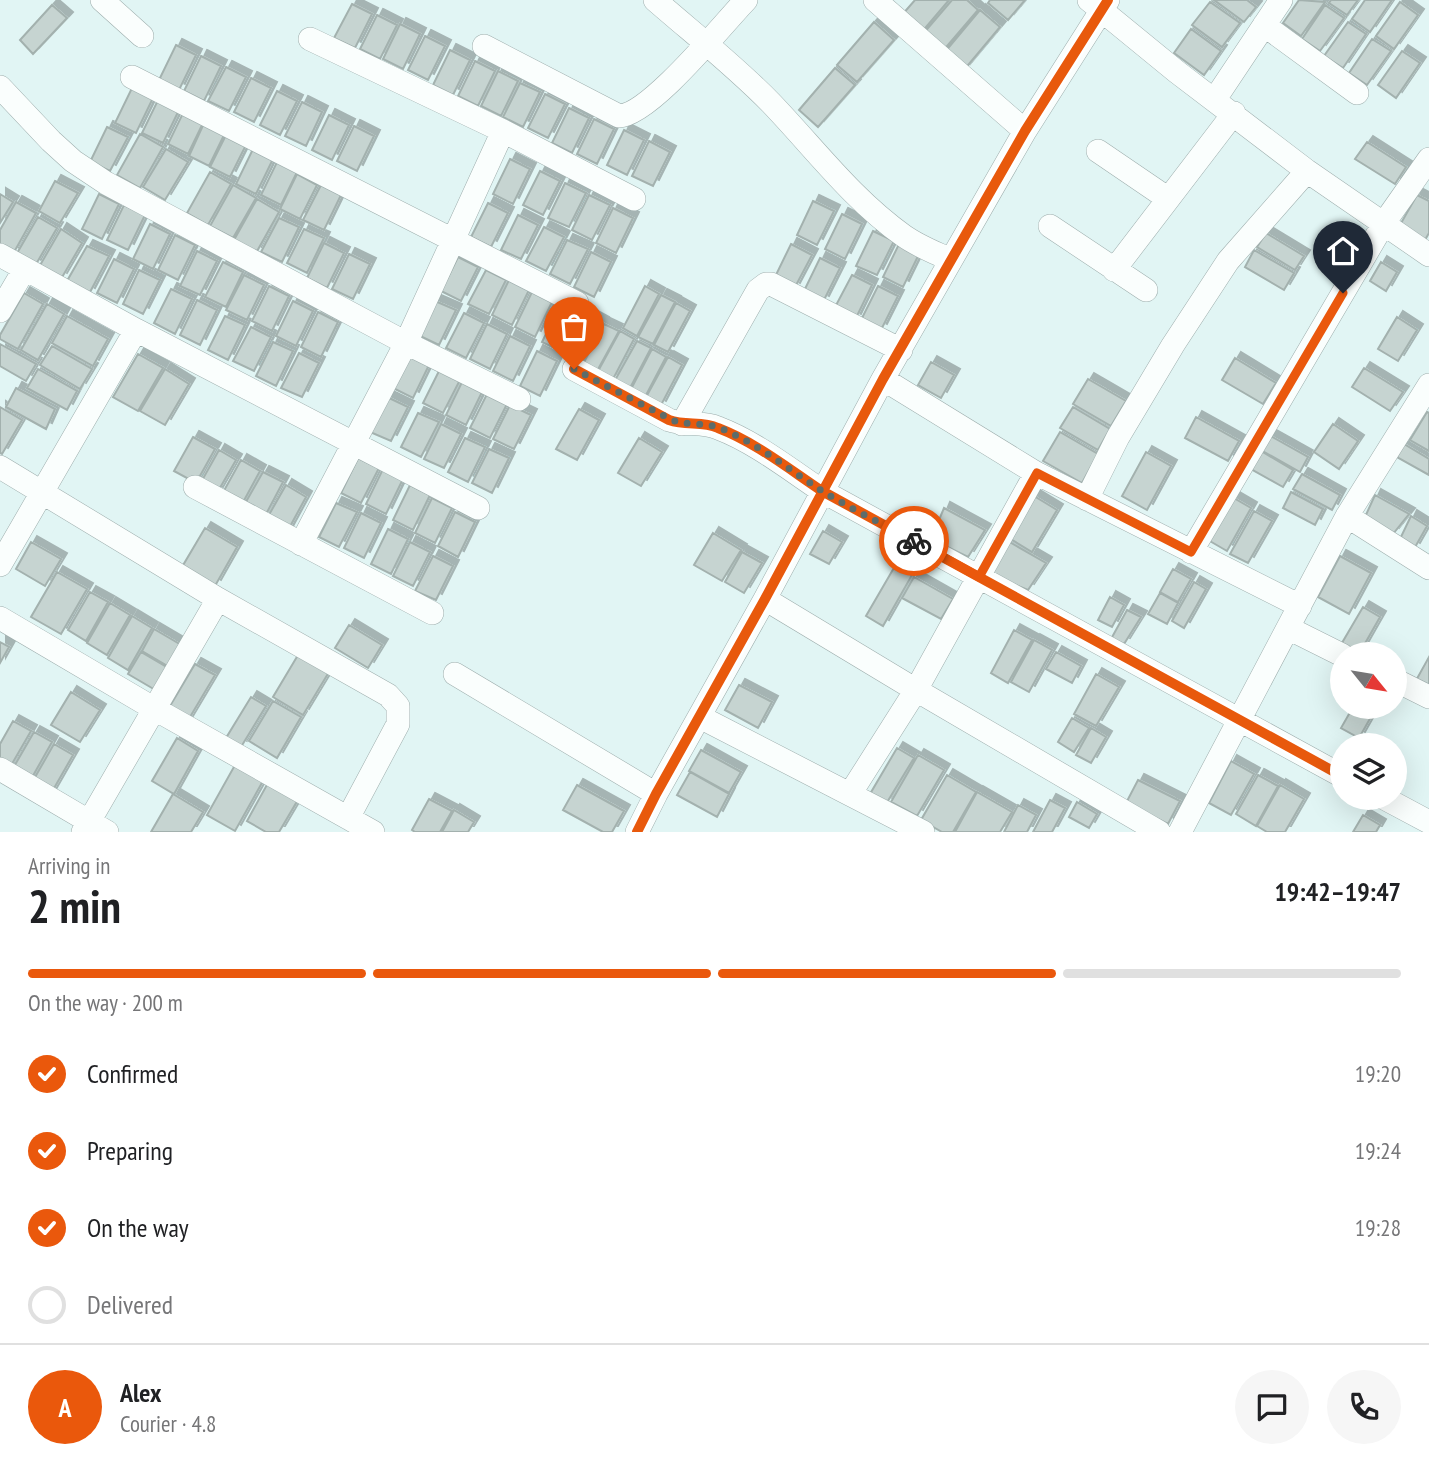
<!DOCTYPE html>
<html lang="en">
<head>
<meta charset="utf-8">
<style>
	body { margin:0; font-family:"PT Sans Narrow",sans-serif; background:#f6f6f6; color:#202124; height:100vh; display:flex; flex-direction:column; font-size:26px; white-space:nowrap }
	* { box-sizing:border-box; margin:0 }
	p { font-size:23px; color:#757577 }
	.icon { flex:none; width:38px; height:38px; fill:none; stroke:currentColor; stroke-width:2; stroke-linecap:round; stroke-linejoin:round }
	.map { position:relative; height:832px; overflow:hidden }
	.details { display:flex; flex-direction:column; background:#fff; flex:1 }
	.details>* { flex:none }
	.needle { width:46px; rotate:120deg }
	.controls { position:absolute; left:1330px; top:642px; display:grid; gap:14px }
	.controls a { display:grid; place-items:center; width:77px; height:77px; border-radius:50%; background:#fff; box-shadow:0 7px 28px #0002; font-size:35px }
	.pin { position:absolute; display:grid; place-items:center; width:60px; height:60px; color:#fff; margin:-72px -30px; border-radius:50% 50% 50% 0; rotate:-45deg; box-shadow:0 0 7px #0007 }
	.pin .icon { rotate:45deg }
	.courier { position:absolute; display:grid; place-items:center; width:70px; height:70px; margin:-35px; border:5px solid #ea580c; border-radius:50%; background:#fff; color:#222; box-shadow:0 2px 9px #0007 }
	.overview em { font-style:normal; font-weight:700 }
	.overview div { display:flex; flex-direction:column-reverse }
	.overview { display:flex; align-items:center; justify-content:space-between; height:119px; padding:0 28px }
	h1 { font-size:46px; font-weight:700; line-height:52px }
	.bar { display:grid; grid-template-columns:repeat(4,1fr); gap:10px 7px; align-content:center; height:84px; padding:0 28px }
	.bar i { height:9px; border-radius:5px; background:#e0e0e0 }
	.bar .on { background:#ea580c }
	.bar p { grid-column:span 4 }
	.line { display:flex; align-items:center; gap:18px; padding:0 28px; border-top:2px solid #e0e0e0 }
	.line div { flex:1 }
	.round { display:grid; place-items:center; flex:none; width:74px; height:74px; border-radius:37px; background:#f6f6f6 }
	ol { padding:0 28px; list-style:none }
	li { display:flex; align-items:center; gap:21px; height:77px }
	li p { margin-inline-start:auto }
	li .icon { padding:7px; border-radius:50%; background:#ea580c; color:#fff; stroke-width:4 }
	li:last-child { color:#757577 }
	li i { width:38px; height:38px; border:4px solid #e0e0e0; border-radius:50% }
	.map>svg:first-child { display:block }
	.building { fill:#c6d4d1; stroke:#a3b1ae; stroke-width:2; filter:url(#shadow) }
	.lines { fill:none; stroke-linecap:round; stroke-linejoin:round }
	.minor-casing { stroke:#9dadac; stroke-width:24 }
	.minor { stroke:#fafefd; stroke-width:23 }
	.cycleway-casing { stroke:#fff; stroke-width:15 }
	.cycleway { stroke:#e8590c; stroke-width:10 }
	.done { stroke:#5c6c6b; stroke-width:7; stroke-dasharray:0 12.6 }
	.route { stroke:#ea580c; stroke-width:9 }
</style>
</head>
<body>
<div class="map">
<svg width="1429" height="832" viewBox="0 0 1429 832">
	<defs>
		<filter id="shadow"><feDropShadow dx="6" dy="-6" stdDeviation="0" flood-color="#0004"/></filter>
	</defs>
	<rect width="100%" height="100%" fill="#e1f5f4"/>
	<!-- building -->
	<path class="building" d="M 915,0 L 949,0 L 921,33 L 901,16 Z
		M 952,0 L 967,0 L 978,10 L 942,52 L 922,35 Z
		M 990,0 L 1025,0 L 1008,20 L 988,3 Z
		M 1214,0 L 1247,0 L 1256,7 L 1244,22 Z
		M 1299,0 L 1325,2 L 1301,36 L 1283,23 Z
		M 1331,0 L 1358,0 L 1347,15 L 1329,3 Z
		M 1365,0 L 1392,0 L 1370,32 L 1352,19 Z
		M 1210,2 L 1240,23 L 1222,47 L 1192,25 Z
		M 1400,2 L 1418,15 L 1394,49 L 1376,36 Z
		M 352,4 L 372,14 L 355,48 L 334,38 Z
		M 52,5 L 67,18 L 33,54 L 20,40 Z
		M 1325,5 L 1344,18 L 1320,51 L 1302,39 Z
		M 980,10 L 1000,27 L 964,70 L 944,53 Z
		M 377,15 L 397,25 L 380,59 L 360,49 Z
		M 874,22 L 894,40 L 857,82 L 837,65 Z
		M 1348,22 L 1366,34 L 1343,68 L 1324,56 Z
		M 400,24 L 420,34 L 403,69 L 383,59 Z
		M 1191,29 L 1221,51 L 1204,75 L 1174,53 Z
		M 425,36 L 445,46 L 428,80 L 408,70 Z
		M 1372,39 L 1391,51 L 1367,85 L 1349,73 Z
		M 176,45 L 196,55 L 179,90 L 159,80 Z
		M 450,50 L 470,60 L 453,95 L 433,85 Z
		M 1402,51 L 1420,63 L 1396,98 L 1378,85 Z
		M 201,56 L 221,66 L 204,101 L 184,91 Z
		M 475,61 L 495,71 L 478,106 L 458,96 Z
		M 226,67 L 246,77 L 229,111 L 208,101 Z
		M 835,68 L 855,85 L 818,127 L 799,110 Z
		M 498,71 L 518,81 L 501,116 L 481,106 Z
		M 251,78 L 271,88 L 254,122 L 234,112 Z
		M 520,83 L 540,92 L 523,127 L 503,117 Z
		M 132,88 L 153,98 L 136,133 L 115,123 Z
		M 277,91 L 297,101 L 280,135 L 260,125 Z
		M 545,94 L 565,104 L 548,138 L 528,128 Z
		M 159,98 L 180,108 L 163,143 L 142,133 Z
		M 302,102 L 322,112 L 306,146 L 285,136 Z
		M 569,108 L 589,118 L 572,153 L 552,143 Z
		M 185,109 L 205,119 L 188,154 L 168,144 Z
		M 329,115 L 349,125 L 332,160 L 312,150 Z
		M 594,119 L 614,129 L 597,164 L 577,154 Z
		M 205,121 L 226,131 L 209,166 L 189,156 Z
		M 354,126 L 374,136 L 357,171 L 337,161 Z
		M 107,127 L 128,137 L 110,171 L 90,162 Z
		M 624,130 L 644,140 L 627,175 L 607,165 Z
		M 227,133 L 247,143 L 230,177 L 210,167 Z
		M 140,134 L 163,147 L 140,188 L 117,175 Z
		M 649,141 L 670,152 L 653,186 L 632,176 Z
		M 1367,142 L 1406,167 L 1395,184 L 1355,159 Z
		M 166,149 L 188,162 L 165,200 L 143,187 Z
		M 253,149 L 273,159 L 256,194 L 236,184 Z
		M 510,159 L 530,169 L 513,204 L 493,194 Z
		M 278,160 L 298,170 L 281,205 L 261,195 Z
		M 540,171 L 560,181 L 543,215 L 523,205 Z
		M 210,172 L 231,184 L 208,225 L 187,213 Z
		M 297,174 L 317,185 L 300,219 L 280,209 Z
		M 55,181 L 78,193 L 60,223 L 39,211 Z
		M 565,183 L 586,193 L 569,227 L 548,218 Z
		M 233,185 L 256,198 L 233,238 L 210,226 Z
		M 321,185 L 341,195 L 324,230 L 303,220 Z
		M 0,194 L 13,202 L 0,223 Z
		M 99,194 L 119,204 L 102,239 L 82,229 Z
		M 589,195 L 610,205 L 592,240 L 572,230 Z
		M 1417,195 L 1429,201 L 1429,233 L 1425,240 L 1400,225 Z
		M 257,199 L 279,212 L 256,253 L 234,240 Z
		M 813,201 L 834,211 L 817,245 L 797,235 Z
		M 16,202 L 36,213 L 13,254 L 0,247 L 0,230 Z
		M 488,203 L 508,213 L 491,247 L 471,237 Z
		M 124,205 L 145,215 L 128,250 L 107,240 Z
		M 613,208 L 633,218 L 616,253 L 596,243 Z
		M 842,214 L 862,224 L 845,259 L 825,249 Z
		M 518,215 L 538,225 L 521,259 L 501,250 Z
		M 38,217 L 57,228 L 35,266 L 16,255 Z
		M 279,218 L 299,227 L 282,262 L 261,252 Z
		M 150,224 L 170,234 L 153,269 L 133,259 Z
		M 544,227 L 564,237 L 546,271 L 526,261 Z
		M 61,229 L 82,243 L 61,279 L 39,267 Z
		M 304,229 L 324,238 L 307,273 L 287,263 Z
		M 873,231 L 894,241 L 877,275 L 856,266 Z
		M 1266,233 L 1304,256 L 1295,270 L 1257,247 Z
		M 175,235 L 195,245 L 178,280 L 158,270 Z
		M 567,240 L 588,249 L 570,284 L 550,274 Z
		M 900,242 L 920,252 L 903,287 L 883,277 Z
		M 324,243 L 344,253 L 327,288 L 307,278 Z
		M 791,244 L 812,255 L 794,289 L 774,279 Z
		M 87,246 L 109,256 L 89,294 L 67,281 Z
		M 1254,250 L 1294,273 L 1284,290 L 1245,267 Z
		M 197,251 L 217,261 L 200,295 L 180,286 Z
		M 591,252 L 611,262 L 594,297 L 574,287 Z
		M 349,254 L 370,264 L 353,299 L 332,289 Z
		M 458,257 L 478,267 L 461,301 L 441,291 Z
		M 820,258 L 840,268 L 823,302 L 803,293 Z
		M 114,259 L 134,269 L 117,303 L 97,293 Z
		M 223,262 L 243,272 L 226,307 L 205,297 Z
		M 1381,262 L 1397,272 L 1386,291 L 1370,281 Z
		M 139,270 L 160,280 L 143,314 L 123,304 Z
		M 486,270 L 506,280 L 489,314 L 468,304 Z
		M 244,275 L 264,285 L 247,320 L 226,310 Z
		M 852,275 L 872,285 L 855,320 L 834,309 Z
		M 509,280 L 529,290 L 512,325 L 492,315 Z
		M 269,286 L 289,296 L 272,331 L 252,321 Z
		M 645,286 L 659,294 L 637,336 L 623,328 Z
		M 878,286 L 898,296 L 881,330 L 861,320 Z
		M 171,289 L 192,299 L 175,334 L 154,323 Z
		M 532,292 L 552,302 L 535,337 L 515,327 Z
		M 24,293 L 43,304 L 18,349 L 0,339 L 0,335 Z
		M 661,295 L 675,302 L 653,344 L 638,337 Z
		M 197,300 L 217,310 L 200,345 L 180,335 Z
		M 293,301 L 313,311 L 296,346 L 276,336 Z
		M 435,301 L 456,310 L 439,345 L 418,335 Z
		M 676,303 L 690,311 L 668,352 L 654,345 Z
		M 47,304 L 64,314 L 38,360 L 21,350 Z
		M 559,307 L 579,317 L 562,352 L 542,342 Z
		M 318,312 L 338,322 L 321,357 L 301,347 Z
		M 464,313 L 484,323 L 466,358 L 446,348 Z
		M 588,315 L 603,323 L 581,365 L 566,357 Z
		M 67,316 L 108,339 L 93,366 L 52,343 Z
		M 225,316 L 245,325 L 228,360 L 208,350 Z
		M 1397,317 L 1417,330 L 1398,361 L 1378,349 Z
		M 487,324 L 507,334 L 490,369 L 470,359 Z
		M 604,324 L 619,331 L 596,373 L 582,366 Z
		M 251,327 L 271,337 L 254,371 L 233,361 Z
		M 620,331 L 634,339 L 612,381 L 597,373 Z
		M 510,336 L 530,346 L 513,381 L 493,371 Z
		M 637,341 L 651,348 L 629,390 L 614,382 Z
		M 273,342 L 293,351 L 276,386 L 256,376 Z
		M 0,344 L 36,364 L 26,381 L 0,366 Z
		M 52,346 L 92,369 L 80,389 L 40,365 Z
		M 652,349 L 666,357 L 644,399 L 630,391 Z
		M 537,351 L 557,361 L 540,396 L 520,386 Z
		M 299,353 L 319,363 L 302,397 L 281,388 Z
		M 410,353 L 430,363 L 413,398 L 393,388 Z
		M 138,354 L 163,368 L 138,411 L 113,397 Z
		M 668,357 L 682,365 L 660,407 L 645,399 Z
		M 1235,358 L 1276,383 L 1263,404 L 1222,380 Z
		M 931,362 L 954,375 L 941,398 L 918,385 Z
		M 1364,368 L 1403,392 L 1390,411 L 1352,387 Z
		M 38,369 L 77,391 L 67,410 L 27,388 Z
		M 165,369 L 189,384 L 165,425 L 140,411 Z
		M 440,369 L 461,378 L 443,413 L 423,403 Z
		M 1088,379 L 1126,401 L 1111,426 L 1073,404 Z
		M 463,380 L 483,390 L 466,425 L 446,415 Z
		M 16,388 L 55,409 L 46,429 L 6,407 Z
		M 487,394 L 507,404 L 490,438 L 470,428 Z
		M 387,397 L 408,407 L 391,441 L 370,432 Z
		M 510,405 L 531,415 L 514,449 L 493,439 Z
		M 0,407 L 22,420 L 2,454 L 0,453 Z
		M 1073,407 L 1110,429 L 1098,450 L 1060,428 Z
		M 579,409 L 599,420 L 577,460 L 556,449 Z
		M 1427,412 L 1429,413 L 1429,451 L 1410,440 Z
		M 418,413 L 439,422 L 421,457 L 401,447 Z
		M 1196,417 L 1239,441 L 1228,461 L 1185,438 Z
		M 441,424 L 461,434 L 444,468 L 424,459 Z
		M 1333,424 L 1358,441 L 1339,469 L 1314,452 Z
		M 1060,432 L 1098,454 L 1082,483 L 1043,461 Z
		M 1267,434 L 1308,457 L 1300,472 L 1259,449 Z
		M 193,437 L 215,449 L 196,483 L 174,471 Z
		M 465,438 L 485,447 L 468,482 L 448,472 Z
		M 639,438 L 662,452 L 641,486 L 618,473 Z
		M 1404,444 L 1429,459 L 1429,475 L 1397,457 Z
		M 489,449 L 509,458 L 492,493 L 472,483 Z
		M 219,450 L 236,460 L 217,493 L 200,484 Z
		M 1261,451 L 1293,470 L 1283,487 L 1251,469 Z
		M 1146,452 L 1171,466 L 1147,510 L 1122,496 Z
		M 358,458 L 379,468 L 361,503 L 341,493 Z
		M 241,460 L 260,471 L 241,506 L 221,496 Z
		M 383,469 L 403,479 L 386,514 L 366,504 Z
		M 263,472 L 283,482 L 264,518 L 243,507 Z
		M 1302,474 L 1340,495 L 1332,510 L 1293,489 Z
		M 286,485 L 306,497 L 287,532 L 266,520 Z
		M 410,485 L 430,495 L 413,530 L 393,520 Z
		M 1291,492 L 1323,509 L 1315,525 L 1283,508 Z
		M 1375,495 L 1409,514 L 1393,534 L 1365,517 Z
		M 1034,496 L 1057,510 L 1032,552 L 1009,538 Z
		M 1232,497 L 1251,508 L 1227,551 L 1208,540 Z
		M 432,498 L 452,508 L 435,543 L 415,533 Z
		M 336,503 L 357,512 L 339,547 L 319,537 Z
		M 944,508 L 985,530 L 968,557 L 931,539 Z
		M 1254,511 L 1272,521 L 1248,563 L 1230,554 Z
		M 455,512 L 475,522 L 458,557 L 438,546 Z
		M 361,513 L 381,523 L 364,558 L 344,548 Z
		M 1411,516 L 1427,526 L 1414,549 L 1399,541 Z
		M 205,528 L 237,547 L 215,586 L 182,567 Z
		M 388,529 L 408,539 L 391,574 L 371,564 Z
		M 823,531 L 842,542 L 829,564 L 810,554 Z
		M 713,533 L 741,550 L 722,581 L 694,565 Z
		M 1006,540 L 1046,563 L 1028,590 L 991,575 Z
		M 31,542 L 61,559 L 45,586 L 16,569 Z
		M 410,542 L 430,552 L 413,586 L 393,576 Z
		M 742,552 L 762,563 L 744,593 L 725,582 Z
		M 433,556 L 453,566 L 436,600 L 415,591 Z
		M 1340,556 L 1371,573 L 1349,614 L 1318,597 Z
		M 895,566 L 912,575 L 883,626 L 866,616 Z
		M 1173,569 L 1191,579 L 1178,602 L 1160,592 Z
		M 57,572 L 87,589 L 61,634 L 31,617 Z
		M 914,577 L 953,599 L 941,619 L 902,598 Z
		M 1194,582 L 1206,589 L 1184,628 L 1172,621 Z
		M 90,592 L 108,602 L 86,641 L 68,630 Z
		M 1160,593 L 1178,603 L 1167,624 L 1148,614 Z
		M 1110,597 L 1124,605 L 1112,627 L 1098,620 Z
		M 110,603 L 130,615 L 107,655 L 87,643 Z
		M 1363,607 L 1380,617 L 1359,654 L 1349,654 L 1339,648 Z
		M 1127,610 L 1141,617 L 1124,644 L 1111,639 Z
		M 132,616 L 152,628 L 128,670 L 108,658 Z
		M 349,625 L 382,645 L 368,668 L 335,648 Z
		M 154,629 L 183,646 L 171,668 L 142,651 Z
		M 1014,630 L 1032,640 L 1008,683 L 991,673 Z
		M 1034,640 L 1052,650 L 1029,692 L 1011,682 Z
		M 0,642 L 9,647 L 0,663 Z
		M 141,652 L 170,669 L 157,691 L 128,674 Z
		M 1056,652 L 1081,666 L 1072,683 L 1046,669 Z
		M 298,655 L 329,672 L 303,715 L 273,697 Z
		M 1429,657 L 1429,692 L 1414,684 Z
		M 195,664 L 215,675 L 187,722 L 167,711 Z
		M 1096,674 L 1119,687 L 1096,726 L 1074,714 Z
		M 739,685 L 772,702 L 758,728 L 725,710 Z
		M 71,692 L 100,710 L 80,742 L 51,725 Z
		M 251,697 L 266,706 L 241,747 L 226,738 Z
		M 273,701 L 301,717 L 277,758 L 249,741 Z
		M 1353,707 L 1376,708 L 1359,738 L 1341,728 Z
		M 1072,718 L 1089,728 L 1074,752 L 1058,742 Z
		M 13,721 L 31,731 L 9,769 L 0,764 L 0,744 Z
		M 1091,728 L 1106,737 L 1091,763 L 1076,755 Z
		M 34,732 L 52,742 L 30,781 L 12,770 Z
		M 177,738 L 198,751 L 174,794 L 152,781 Z
		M 54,744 L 73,755 L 49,797 L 30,786 Z
		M 897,748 L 914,758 L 886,804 L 870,794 Z
		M 701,750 L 741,772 L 729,793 L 689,771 Z
		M 918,755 L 944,770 L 917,816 L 891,802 Z
		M 1231,761 L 1254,774 L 1231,815 L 1209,803 Z
		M 235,765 L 263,781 L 235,831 L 207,815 Z
		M 690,772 L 729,794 L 717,817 L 677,795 Z
		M 947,775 L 976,792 L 953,832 L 942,832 L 921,820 Z
		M 1258,775 L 1278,786 L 1256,826 L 1236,814 Z
		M 1138,780 L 1180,801 L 1168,824 L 1126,803 Z
		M 269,781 L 299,798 L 279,832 L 266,832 L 247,821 Z
		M 577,785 L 624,811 L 612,832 L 603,832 L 563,810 Z
		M 1280,785 L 1304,799 L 1285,832 L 1267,832 L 1257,826 Z
		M 977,792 L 1012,812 L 1000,832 L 955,832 Z
		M 173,794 L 203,812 L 191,832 L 151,832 Z
		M 429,799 L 452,811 L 440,832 L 415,832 L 412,830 Z
		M 1050,800 L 1065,808 L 1052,832 L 1033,832 Z
		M 1077,802 L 1097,814 L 1089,828 L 1069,817 Z
		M 1018,805 L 1036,815 L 1027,832 L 1004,832 Z
		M 454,810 L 474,822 L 468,832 L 442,832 Z
		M 1363,815 L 1380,825 L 1376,832 L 1353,832 Z"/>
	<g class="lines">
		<defs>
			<path id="minor" d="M 102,0 L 142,36
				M 655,0 C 694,34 735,66 771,103 C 815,149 852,199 904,236 C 918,246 936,253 951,260
				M 875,0 L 1025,131
				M 1089,0 L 1177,72 L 1307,171 L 1429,255
				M 1264,25 L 1357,93
				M 310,39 L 503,131 L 634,199
				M 484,46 L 619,116 C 650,115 722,25 746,0
				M 132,77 L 577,303
				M 0,87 L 51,141 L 73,161 L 106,183 L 406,343 L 519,399
				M 1215,99 L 1281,0
				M 1098,151 L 1167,198
				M 1050,226 L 1146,290
				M 0,255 L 136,330 L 478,508
				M 1114,270 L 1234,113
				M 0,311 L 24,270
				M 574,369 L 669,420 C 686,426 702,421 718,428 C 755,442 789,469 822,491 L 1342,776
				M 883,379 L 1036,473 L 1300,606
				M 682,424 L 758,290 L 766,284 L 771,284 L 901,350
				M 0,467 L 218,599 L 388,695 L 398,706 L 398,724 L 348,818
				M 195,487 L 432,613
				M 1087,499 L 1118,437 L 1173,345 L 1228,261 L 1307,171
				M 1347,516 L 1429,568
				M 301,544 L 406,343 L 503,131
				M 1191,552 L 1384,223 L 1429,159
				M 0,565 L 136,330
				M 765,599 L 916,690 L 1159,832
				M 0,618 L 153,708 L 373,832
				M 1288,628 L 1342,655
				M 455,674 L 656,794
				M 1395,680 L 1429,697
				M 700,717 L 923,832
				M 0,769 L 107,832
				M 850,794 L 916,690 L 1036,473
				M 1384,798 L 1429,822
				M 83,832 L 218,599
				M 637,832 L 656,794 L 765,599 L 883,379 L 1025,131 L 1108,0
				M 1180,832 L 1347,516 L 1429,385"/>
		</defs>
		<!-- minor casing -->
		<use href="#minor" class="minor-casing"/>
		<!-- minor -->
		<use href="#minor" class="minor"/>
		<defs>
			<path id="cycleway" d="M 574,369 L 669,420 C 686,426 702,421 718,428 C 755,442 789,469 822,491 L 1342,776
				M 637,832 L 656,794 L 765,599 L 883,379 L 1025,131 L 1108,0"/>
		</defs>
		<!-- cycleway casing -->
		<use href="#cycleway" class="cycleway-casing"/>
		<!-- cycleway -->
		<use href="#cycleway" class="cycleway"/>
	</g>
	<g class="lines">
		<!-- done -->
		<path class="done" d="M 574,369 L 670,419 C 685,426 701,422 717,427 C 754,441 787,468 819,489 C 849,508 883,524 914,541"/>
		<!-- route -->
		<path class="route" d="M 914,541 L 979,577 L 1037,473 L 1191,552 L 1343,293"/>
	</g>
</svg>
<div class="controls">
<a><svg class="needle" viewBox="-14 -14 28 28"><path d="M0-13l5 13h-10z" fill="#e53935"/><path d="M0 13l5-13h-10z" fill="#757577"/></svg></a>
<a><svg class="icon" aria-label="layers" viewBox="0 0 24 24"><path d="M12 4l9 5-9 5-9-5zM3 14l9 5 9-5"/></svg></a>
</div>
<div class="pin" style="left:574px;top:369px;background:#ea580c"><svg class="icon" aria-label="bag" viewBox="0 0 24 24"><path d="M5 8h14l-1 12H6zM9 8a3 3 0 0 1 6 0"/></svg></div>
<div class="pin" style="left:1343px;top:293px;background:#1f2937"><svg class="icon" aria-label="home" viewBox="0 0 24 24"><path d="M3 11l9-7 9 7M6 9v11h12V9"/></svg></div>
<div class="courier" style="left:914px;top:541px"><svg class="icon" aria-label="bike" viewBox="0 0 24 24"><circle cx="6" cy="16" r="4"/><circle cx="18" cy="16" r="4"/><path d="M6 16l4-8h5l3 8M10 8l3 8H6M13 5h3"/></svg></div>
</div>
<section class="details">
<div class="overview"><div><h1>2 min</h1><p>Arriving in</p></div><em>19:42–19:47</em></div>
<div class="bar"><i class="on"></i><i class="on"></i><i class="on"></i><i></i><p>On the way · 200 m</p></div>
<ol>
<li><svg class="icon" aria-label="check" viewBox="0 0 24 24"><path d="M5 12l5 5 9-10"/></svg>Confirmed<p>19:20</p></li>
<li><svg class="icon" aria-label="check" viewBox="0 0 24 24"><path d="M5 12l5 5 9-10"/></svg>Preparing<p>19:24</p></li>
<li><svg class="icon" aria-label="check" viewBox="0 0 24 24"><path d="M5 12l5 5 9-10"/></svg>On the way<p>19:28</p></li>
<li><i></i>Delivered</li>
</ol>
<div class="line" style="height:126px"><b class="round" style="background:#ea580c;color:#fff">A</b><div><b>Alex</b><p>Courier · 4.8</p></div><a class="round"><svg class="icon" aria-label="chat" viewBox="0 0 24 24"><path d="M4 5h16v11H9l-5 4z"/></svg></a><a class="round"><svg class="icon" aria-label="phone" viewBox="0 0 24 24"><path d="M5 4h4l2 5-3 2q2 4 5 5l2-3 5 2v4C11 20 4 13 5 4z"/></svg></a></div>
</section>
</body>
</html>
